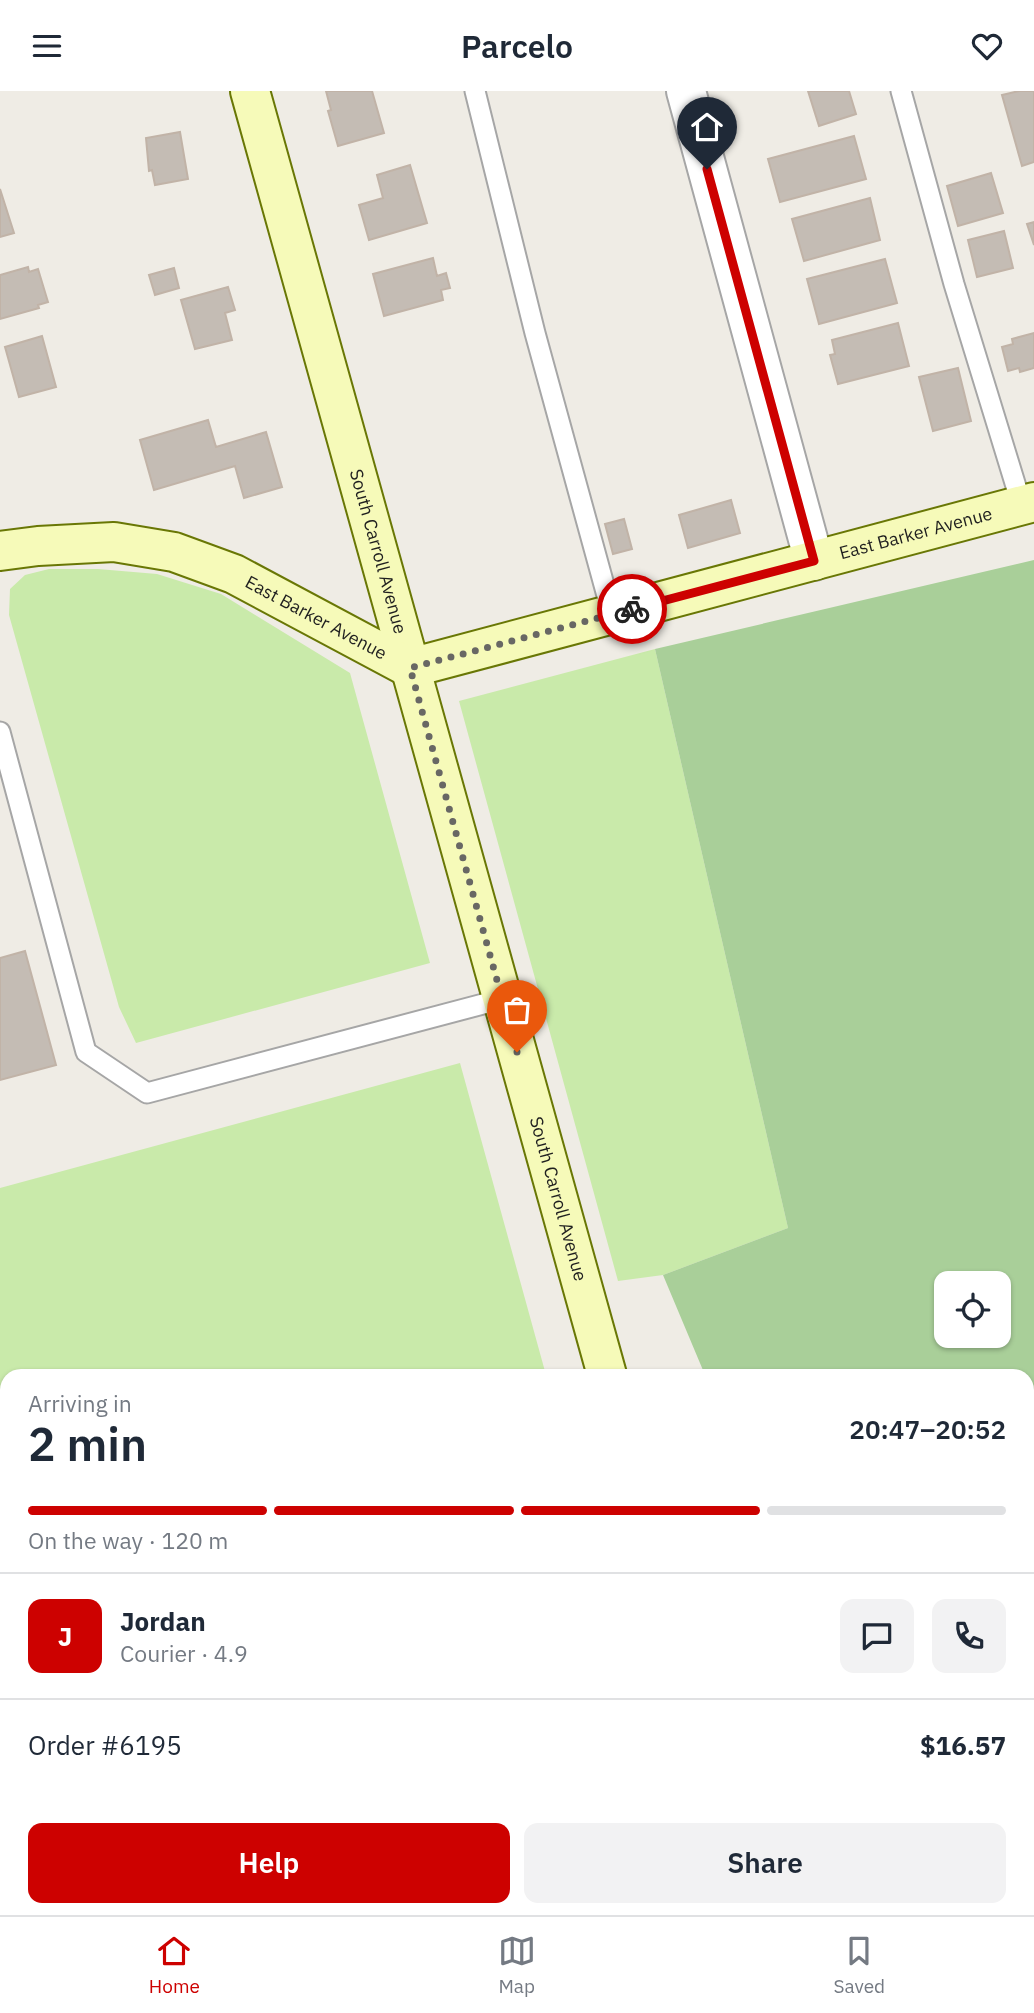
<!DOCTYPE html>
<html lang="en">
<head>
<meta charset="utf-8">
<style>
	body { margin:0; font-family:"IBM Plex Sans",sans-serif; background:#f2f2f3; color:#1f2937; height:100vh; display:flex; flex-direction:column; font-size:26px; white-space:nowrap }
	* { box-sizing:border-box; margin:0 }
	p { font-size:23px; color:#747a83 }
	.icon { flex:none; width:38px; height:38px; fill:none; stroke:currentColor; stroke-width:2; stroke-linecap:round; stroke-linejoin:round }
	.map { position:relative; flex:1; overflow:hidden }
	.details { position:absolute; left:0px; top:1278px; width:1034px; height:548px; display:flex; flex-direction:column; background:#fff; border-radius:21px 21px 0 0; box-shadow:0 2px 5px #0004 }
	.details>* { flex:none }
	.fabs { position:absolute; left:934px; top:1180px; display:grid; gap:14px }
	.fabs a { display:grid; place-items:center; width:77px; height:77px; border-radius:14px; background:#fff; box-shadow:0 2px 5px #0004; font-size:35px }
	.pin { position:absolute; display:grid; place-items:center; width:60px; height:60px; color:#fff; margin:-72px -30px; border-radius:50% 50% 50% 0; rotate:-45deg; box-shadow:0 0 7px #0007 }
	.pin .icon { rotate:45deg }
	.courier { position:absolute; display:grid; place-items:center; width:70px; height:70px; margin:-35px; border:5px solid #cd0100; border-radius:50%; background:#fff; color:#222; box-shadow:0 2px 9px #0007 }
	.head em { font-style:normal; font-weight:600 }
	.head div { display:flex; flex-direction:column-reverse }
	.head { display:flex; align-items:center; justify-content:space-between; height:119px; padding:0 28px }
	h1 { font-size:46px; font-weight:600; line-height:52px }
	.bar { display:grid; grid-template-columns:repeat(4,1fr); gap:10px 7px; align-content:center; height:84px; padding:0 28px }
	.bar i { height:9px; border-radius:5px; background:#e0e1e3 }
	.bar .current { background:#cd0100 }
	.bar p { grid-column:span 4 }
	.line { display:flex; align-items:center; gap:18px; padding:0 28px; border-top:2px solid #e0e1e3 }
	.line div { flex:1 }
	.round { display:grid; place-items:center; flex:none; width:74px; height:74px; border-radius:14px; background:#f2f2f3 }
	.action { display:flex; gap:14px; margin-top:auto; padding:14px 28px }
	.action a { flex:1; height:80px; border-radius:14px; background:#cd0100; color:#fff; font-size:28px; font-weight:600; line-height:80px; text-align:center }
	.action a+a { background:#f2f2f3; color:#1f2937 }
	header { display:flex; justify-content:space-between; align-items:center; height:91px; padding:0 28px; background:#fff; font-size:32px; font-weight:600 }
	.menu { display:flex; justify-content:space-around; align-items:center; height:98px; border-top:2px solid #e0e1e3; background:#fff; font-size:19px; color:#747a83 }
	.menu a { display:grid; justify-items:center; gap:4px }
	.menu .current { color:#cd0100 }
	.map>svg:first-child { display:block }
	.grass { fill:#c9eaaa }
	.forest { fill:#a9cf99; fill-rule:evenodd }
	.building { fill:#c4bcb4; stroke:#c1b3a7; stroke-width:2 }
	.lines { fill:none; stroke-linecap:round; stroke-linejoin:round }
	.lane-casing { stroke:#a6a6a6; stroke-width:23 }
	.street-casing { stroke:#a6a6a6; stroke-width:42 }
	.secondary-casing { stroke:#697705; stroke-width:42 }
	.lane { stroke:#fff; stroke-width:19 }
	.street { stroke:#fff; stroke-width:38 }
	.secondary { stroke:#f6fab9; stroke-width:38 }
	.done { stroke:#686764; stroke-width:7; stroke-dasharray:0 12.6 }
	.route { stroke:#cd0100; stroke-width:9 }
	.labels { text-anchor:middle; stroke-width:5; stroke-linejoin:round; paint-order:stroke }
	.street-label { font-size:18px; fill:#1f1f1f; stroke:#fff }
</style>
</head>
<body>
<header><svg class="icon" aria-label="menu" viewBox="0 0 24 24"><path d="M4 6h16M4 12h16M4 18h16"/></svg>Parcelo<svg class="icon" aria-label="heart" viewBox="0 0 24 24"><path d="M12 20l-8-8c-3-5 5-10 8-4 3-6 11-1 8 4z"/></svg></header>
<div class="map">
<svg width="1034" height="1824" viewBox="0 0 1034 1824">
	<rect width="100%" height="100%" fill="#efece5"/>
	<!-- grass -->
	<path class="grass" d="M 49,478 L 98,478 L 157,483 L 221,503 L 350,582 L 430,872 L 136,952 L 119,916 L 9,524 L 10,498 L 25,484 Z
		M 655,558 L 788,1137 L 663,1184 L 618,1190 L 459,610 Z
		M 460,972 L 546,1284 L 7,1284 L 7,1741 L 0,1747 L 0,1097 Z"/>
	<!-- forest -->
	<path class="forest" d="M 1034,469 L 1034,1394 L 1027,1393 L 1027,1284 L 705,1284 L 663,1184 L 788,1137 L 655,558 ZM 947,1192 L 999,1192 L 999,1244 L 947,1244 Z"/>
	<!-- building -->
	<path class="building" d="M 326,0 L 372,0 L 384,42 L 338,55 L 328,20 L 331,19 Z
		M 808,0 L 849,0 L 856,23 L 819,35 Z
		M 1019,0 L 1034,0 L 1034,71 L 1022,75 L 1002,4 Z
		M 180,41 L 188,88 L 155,94 L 152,79 L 149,80 L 146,47 Z
		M 854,45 L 866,88 L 780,111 L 768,68 Z
		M 410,74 L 427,132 L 369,149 L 359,114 L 383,107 L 377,84 Z
		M 991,82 L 1003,122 L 958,135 L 947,95 Z
		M 0,98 L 14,142 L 0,146 Z
		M 870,107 L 880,149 L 804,170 L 792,128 Z
		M 1034,131 L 1034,154 L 1027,133 Z
		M 1004,140 L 1013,177 L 977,186 L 968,149 Z
		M 433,167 L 437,185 L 446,182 L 450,197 L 441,199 L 443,209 L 384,225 L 373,183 Z
		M 885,168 L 897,212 L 819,233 L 807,188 Z
		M 28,176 L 29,181 L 38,178 L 48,211 L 38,214 L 39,217 L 0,228 L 0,184 Z
		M 174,177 L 179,197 L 155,204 L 149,184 Z
		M 228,196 L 235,219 L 225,222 L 232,249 L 195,258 L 181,209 Z
		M 898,232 L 909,275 L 838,293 L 830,264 L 835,263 L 832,249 Z
		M 1034,242 L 1034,277 L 1020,281 L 1019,277 L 1008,280 L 1002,256 L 1013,253 L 1012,248 Z
		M 42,245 L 56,296 L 19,306 L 5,256 Z
		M 958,277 L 971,330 L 933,340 L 919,286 Z
		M 208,329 L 216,356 L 266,341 L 282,396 L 244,407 L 235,375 L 154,399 L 140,349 Z
		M 731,409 L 740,442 L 688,457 L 679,424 Z
		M 624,428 L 632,458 L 613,463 L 605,433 Z
		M 25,860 L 56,974 L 0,989 L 0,867 Z
		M 1027,1497 L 1034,1498 L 1034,1664 L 1027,1664 Z
		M 7,1759 L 7,1818 L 99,1818 L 99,1824 L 0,1824 L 0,1765 Z"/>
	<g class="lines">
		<defs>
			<path id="lane" d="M 475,0 L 535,242 L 612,523
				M 901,0 L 954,193 L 1022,415
				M 0,641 L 86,961 L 147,1002 L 502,908
				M 1027,1432 L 1034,1432
				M 1027,1734 L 1034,1734
				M 169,1824 L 169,1818
				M 507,1824 L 513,1818"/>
			<path id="street" d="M 686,0 L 814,470"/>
			<g id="secondary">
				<path id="s1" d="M 250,0 L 607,1284"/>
				<path id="s2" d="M 0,460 L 38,455 L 114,451 L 174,461 L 234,483 L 410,577 L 1034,411"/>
				<path d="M 755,1818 L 756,1824"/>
			</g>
		</defs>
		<!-- lane casing -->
		<use href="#lane" class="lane-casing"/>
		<!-- street casing -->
		<use href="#street" class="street-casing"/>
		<!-- secondary casing -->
		<use href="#secondary" class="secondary-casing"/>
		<!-- lane -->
		<use href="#lane" class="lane"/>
		<!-- street -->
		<use href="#street" class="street"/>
		<!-- secondary -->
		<use href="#secondary" class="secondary"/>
	</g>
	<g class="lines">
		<!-- done -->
		<path class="done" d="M 517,961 L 410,577 L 632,518"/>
		<!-- route -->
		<path class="route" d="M 632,518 L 814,470 L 707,78"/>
	</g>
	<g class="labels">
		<!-- street labels -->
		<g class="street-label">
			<text dy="6" stroke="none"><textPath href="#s2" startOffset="962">East Barker Avenue</textPath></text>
			<text dy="6" stroke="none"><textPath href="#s1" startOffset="478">South Carroll Avenue</textPath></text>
			<text dy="6" stroke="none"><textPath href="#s2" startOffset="332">East Barker Avenue</textPath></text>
			<text dy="6" stroke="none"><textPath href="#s1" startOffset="1150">South Carroll Avenue</textPath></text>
		</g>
	</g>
</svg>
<div class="fabs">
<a><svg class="icon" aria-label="locate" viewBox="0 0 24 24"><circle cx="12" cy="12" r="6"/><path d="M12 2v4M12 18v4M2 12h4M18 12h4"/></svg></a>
</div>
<div class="pin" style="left:517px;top:961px;background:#ea580c"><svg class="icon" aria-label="bag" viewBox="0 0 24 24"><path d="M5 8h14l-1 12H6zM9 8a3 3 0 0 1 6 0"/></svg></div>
<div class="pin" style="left:707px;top:78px;background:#1f2937"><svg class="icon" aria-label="home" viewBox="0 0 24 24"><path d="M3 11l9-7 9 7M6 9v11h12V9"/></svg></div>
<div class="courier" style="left:632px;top:518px"><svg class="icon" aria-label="bike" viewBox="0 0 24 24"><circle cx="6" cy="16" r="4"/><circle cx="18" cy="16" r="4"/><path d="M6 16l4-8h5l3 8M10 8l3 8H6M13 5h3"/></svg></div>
<section class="details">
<div class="head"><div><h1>2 min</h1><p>Arriving in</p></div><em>20:47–20:52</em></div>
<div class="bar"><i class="current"></i><i class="current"></i><i class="current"></i><i></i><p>On the way · 120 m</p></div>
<div class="line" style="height:126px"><b class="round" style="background:#cd0100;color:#fff">J</b><div><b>Jordan</b><p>Courier · 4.9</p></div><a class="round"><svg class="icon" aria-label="chat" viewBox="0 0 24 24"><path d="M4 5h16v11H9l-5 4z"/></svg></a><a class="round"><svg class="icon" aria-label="phone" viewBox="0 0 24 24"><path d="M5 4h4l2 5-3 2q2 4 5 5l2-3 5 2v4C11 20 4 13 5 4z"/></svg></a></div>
<div class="line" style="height:91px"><div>Order #6195</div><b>$16.57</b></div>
<div class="action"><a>Help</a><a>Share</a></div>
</section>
</div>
<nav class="menu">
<a class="current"><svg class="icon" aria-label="home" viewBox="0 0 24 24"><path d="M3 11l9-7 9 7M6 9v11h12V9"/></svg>Home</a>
<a><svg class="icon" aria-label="map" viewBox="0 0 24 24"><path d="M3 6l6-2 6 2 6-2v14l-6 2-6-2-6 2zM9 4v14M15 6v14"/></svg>Map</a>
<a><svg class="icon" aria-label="saved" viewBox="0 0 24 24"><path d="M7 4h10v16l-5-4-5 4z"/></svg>Saved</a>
</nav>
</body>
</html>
